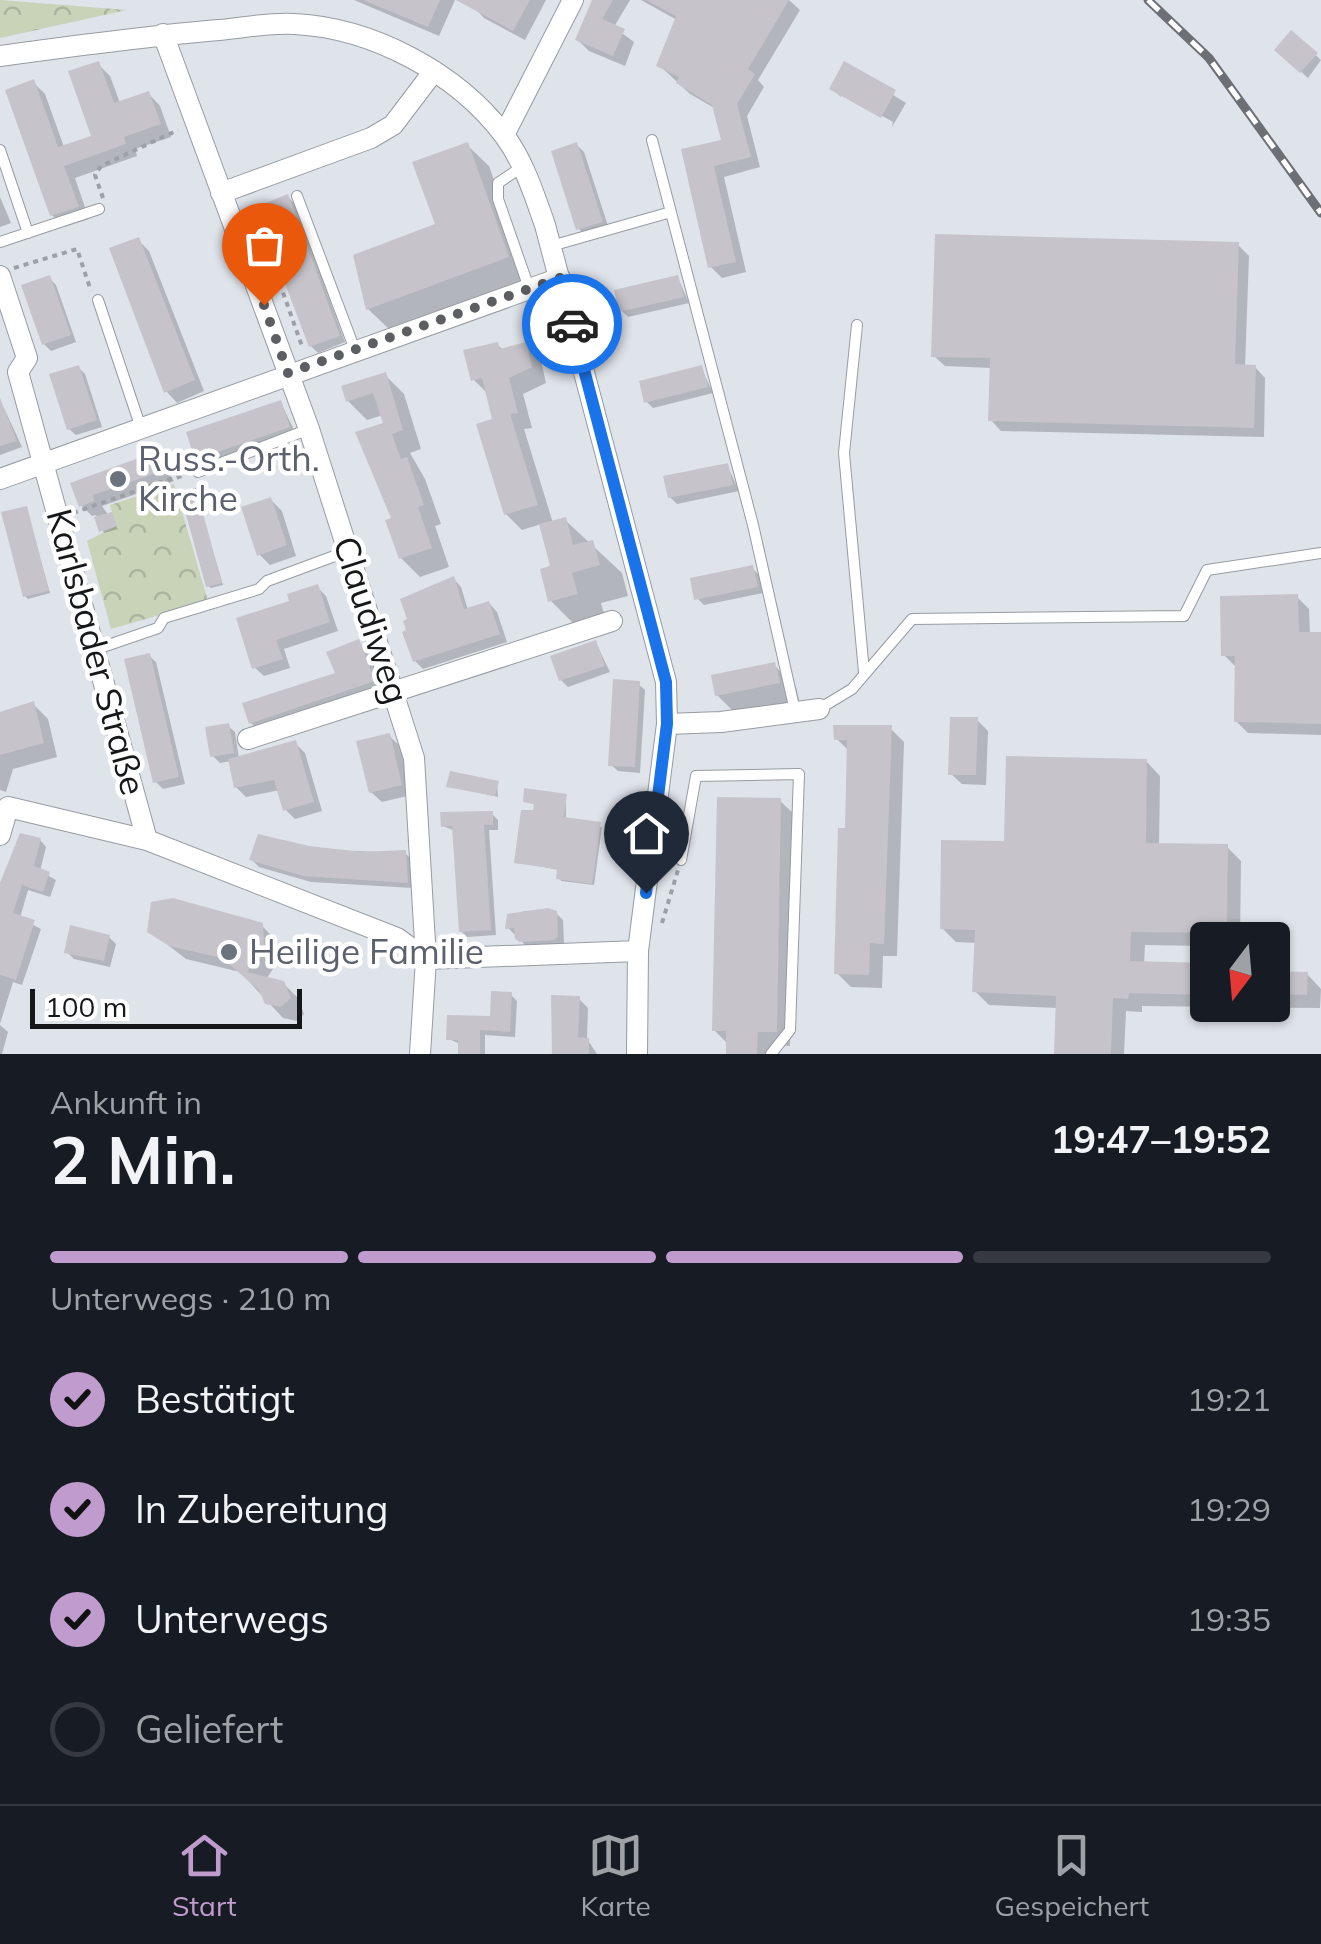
<!DOCTYPE html>
<html lang="de">
<head>
<meta charset="utf-8">
<style>
	body { margin:0; font-family:Mulish,sans-serif; background:#20242c; color:#f1f3f6; height:100vh; display:flex; flex-direction:column; font-size:38px; white-space:nowrap }
	* { box-sizing:border-box; margin:0 }
	p { font-size:32px; color:#9ea1a6 }
	.icon { flex:none; width:55px; height:55px; fill:none; stroke:currentColor; stroke-width:2; stroke-linecap:round; stroke-linejoin:round }
	.map { position:relative; height:1054px; overflow:hidden }
	.panel { display:flex; flex-direction:column; background:#171b24; flex:1 }
	.panel>* { flex:none }
	.needle { width:65px; rotate:196deg }
	.controls { position:absolute; left:1190px; top:922px; display:grid; gap:20px }
	.controls a { display:grid; place-items:center; width:100px; height:100px; border-radius:10px; background:#171b24; box-shadow:0 2px 8px #0004; font-size:50px }
	.scale { position:absolute; left:30px; bottom:25px; width:272px; box-sizing:border-box; padding-left:10px; border:5px solid #151719; border-top:0; font-size:28px; line-height:35px; white-space:nowrap; color:#151719; -webkit-text-stroke:8px #fff; paint-order:stroke }
	.pin { position:absolute; display:grid; place-items:center; width:85px; height:85px; color:#fff; margin:-102px -42px; border-radius:50% 50% 50% 0; rotate:-45deg; box-shadow:0 0 10px #0007 }
	.pin .icon { rotate:45deg }
	.courier { position:absolute; display:grid; place-items:center; width:100px; height:100px; margin:-50px; border:8px solid #1a73e8; border-radius:50%; background:#fff; color:#222; box-shadow:0 2px 12px #0007 }
	.summary em { font-style:normal; font-weight:700 }
	.summary div { display:flex; flex-direction:column-reverse }
	.summary { display:flex; align-items:center; justify-content:space-between; height:170px; padding:0 50px }
	h1 { font-size:65px; font-weight:700; line-height:75px }
	.bar { display:grid; grid-template-columns:repeat(4,1fr); gap:15px 10px; align-content:center; height:120px; padding:0 50px }
	.bar i { height:12px; border-radius:8px; background:#363941 }
	.bar .on { background:#c09bce }
	.bar p { grid-column:span 4 }
	ol { padding:0 50px; list-style:none }
	li { display:flex; align-items:center; gap:30px; height:110px }
	li p { margin-inline-start:auto }
	li .icon { padding:10px; border-radius:50%; background:#c09bce; color:#111; stroke-width:4 }
	li:last-child { color:#9ea1a6 }
	li i { width:55px; height:55px; border:5px solid #363941; border-radius:50% }
	.tab-bar { display:flex; justify-content:space-around; align-items:center; height:140px; border-top:2px solid #363941; background:#171b24; font-size:28px; color:#9ea1a6 }
	.tab-bar a { display:grid; justify-items:center; gap:5px }
	.tab-bar .on { color:#c09bce }
	.map>svg:first-child { display:block }
	.park { fill:url(#park-crowns) }
	.shadow { fill:#0003 }
	.building { fill:#c7c3ca }
	.lines { fill:none; stroke-linecap:round; stroke-linejoin:round }
	.service-casing { stroke:#979ba2; stroke-width:12 }
	.minor-casing { stroke:#979ba2; stroke-width:22 }
	.path { stroke:#9da1a6; stroke-width:4; stroke-dasharray:5 5; stroke-linecap:butt }
	.service { stroke:#fff; stroke-width:10 }
	.minor { stroke:#fff; stroke-width:20 }
	.rail-casing { stroke:#6c6f73; stroke-width:9 }
	.rail { stroke:#fff; stroke-width:5; stroke-dasharray:15; stroke-linecap:butt }
	.done { stroke:#5c5e62; stroke-width:10; stroke-dasharray:0 18 }
	.route { stroke:#1a73e8; stroke-width:12 }
	.worship-dot { fill:#6b7280; stroke:#fff; stroke-width:4 }
	.labels { text-anchor:middle; stroke-width:9; stroke-linejoin:round; paint-order:stroke }
	.worship-label { font-size:35px; fill:#5b616d; stroke:#fff; text-anchor:start }
	.street-label { font-size:35px; fill:#151719; stroke:#fff }
</style>
</head>
<body>
<div class="map">
<svg width="1321" height="1054" viewBox="0 0 1321 1054">
	<defs>
		<pattern id="park-crowns" width="20" height="18" patternUnits="userSpaceOnUse" patternTransform="scale(2.5)"><rect width="20" height="18" fill="#c8d3b8"/><path d="M2 6a3 3 0 1 1 6 0M12 15a3 3 0 1 1 6 0" fill="none" stroke="#abb49e"/></pattern>
	</defs>
	<rect width="100%" height="100%" fill="#dfe3ea"/>
	<!-- park -->
	<path class="park" d="M 0,0 L 127,10 L 0,38 Z
		M 174,484 L 208,601 L 111,629 L 87,541 L 116,526 L 110,505 Z"/>
	<!-- shadow -->
	<path class="shadow" d="M 354,0 L 455,0 L 439,36 Z
		M 478,0 L 546,0 L 525,40 L 484,18 L 474,7 Z
		M 597,0 L 630,0 L 614,27 L 634,42 L 625,66 L 589,51 L 578,40 Z
		M 641,0 L 789,0 L 800,10 L 758,80 L 764,87 L 747,116 L 760,167 L 724,177 L 746,272 L 722,278 L 711,267 L 684,151 L 724,142 L 716,109 L 690,94 L 659,65 L 677,20 Z
		M 1291,33 L 1321,60 L 1308,78 L 1284,56 Z
		M 98,64 L 110,76 L 120,103 L 148,93 L 160,106 L 171,137 L 135,149 L 137,156 L 75,178 L 89,219 L 64,227 L 52,215 L 33,82 L 45,94 L 64,147 L 94,137 Z
		M 845,65 L 906,103 L 892,127 L 893,122 L 841,93 L 841,97 L 832,88 Z
		M 467,145 L 489,166 L 529,279 L 390,330 L 368,309 L 438,226 Z
		M 577,145 L 584,152 L 609,229 L 585,235 L 578,228 Z
		M 0,197 L 11,223 L 0,227 Z
		M 288,197 L 295,204 L 345,342 L 318,353 L 311,346 Z
		M 138,240 L 149,251 L 204,391 L 177,403 L 167,392 L 112,250 Z
		M 1238,245 L 1249,256 L 1245,367 L 1255,367 L 1265,378 L 1264,437 L 1001,431 L 991,420 L 992,368 L 945,366 L 934,356 Z
		M 49,278 L 56,285 L 76,342 L 51,351 L 44,344 Z
		M 678,278 L 689,303 L 628,317 L 621,310 Z
		M 497,344 L 503,350 L 525,345 L 541,361 L 546,383 L 523,394 L 532,428 L 524,429 L 553,523 L 565,520 L 622,573 L 628,596 L 601,603 L 607,624 L 581,631 L 551,601 L 553,568 L 541,524 L 522,530 L 506,514 L 489,395 L 473,379 Z
		M 78,367 L 85,374 L 102,427 L 76,435 L 69,429 Z
		M 701,368 L 713,393 L 653,408 L 646,401 Z
		M 385,375 L 404,394 L 421,449 L 410,453 L 425,479 L 441,524 L 435,526 L 449,567 L 420,577 L 401,558 L 383,415 L 367,420 L 348,401 Z
		M 281,403 L 296,434 L 204,465 L 197,458 Z
		M 4,408 L 22,447 L 0,455 L 0,410 Z
		M 157,454 L 174,481 L 102,506 L 118,529 L 104,533 L 96,515 L 92,516 L 81,505 L 73,484 Z
		M 727,465 L 739,491 L 677,504 L 670,497 Z
		M 195,491 L 223,585 L 211,588 L 208,586 Z
		M 271,500 L 282,511 L 296,556 L 270,565 L 259,554 Z
		M 26,508 L 50,593 L 28,599 L 25,596 Z
		M 752,568 L 759,575 L 763,593 L 704,605 L 697,598 Z
		M 453,578 L 461,587 L 468,610 L 489,603 L 497,612 L 507,642 L 423,669 L 415,661 Z
		M 317,587 L 326,596 L 338,631 L 284,649 L 290,668 L 264,676 L 254,667 L 292,603 Z
		M 1297,597 L 1309,609 L 1310,634 L 1321,634 L 1321,735 L 1248,733 L 1236,721 L 1237,668 L 1224,655 Z
		M 358,642 L 369,652 L 384,692 L 262,734 L 251,723 L 338,674 Z
		M 596,643 L 610,672 L 568,687 L 561,680 Z
		M 149,656 L 156,662 L 185,784 L 163,789 L 156,782 Z
		M 774,665 L 796,687 L 800,704 L 739,717 L 717,695 Z
		M 638,684 L 645,690 L 640,773 L 618,771 L 611,765 Z
		M 33,704 L 48,719 L 57,757 L 13,769 L 6,792 L 0,790 L 0,714 Z
		M 977,720 L 988,731 L 986,785 L 962,784 L 951,774 Z
		M 228,726 L 235,732 L 239,759 L 295,743 L 305,753 L 322,811 L 295,819 L 285,809 L 280,790 L 246,797 L 236,787 L 231,761 L 220,763 L 213,756 Z
		M 890,728 L 904,742 L 897,956 L 883,956 L 882,988 L 851,987 L 837,973 L 850,752 L 836,738 Z
		M 389,736 L 400,746 L 411,795 L 382,802 L 371,792 Z
		M 1146,761 L 1160,776 L 1159,846 L 1227,847 L 1241,861 L 1240,940 L 1208,940 L 1208,946 L 1145,945 L 1144,965 L 1208,968 L 1208,1005 L 1272,1005 L 1272,972 L 1307,974 L 1321,989 L 1320,1008 L 1142,1006 L 1142,1012 L 1126,1011 L 1124,1054 L 1056,1054 L 1058,1008 L 989,1005 L 975,991 L 977,943 L 956,942 L 942,928 L 1007,844 Z
		M 497,783 L 498,797 L 449,786 Z
		M 566,796 L 566,820 L 602,827 L 594,885 L 561,881 L 559,870 L 517,862 L 535,813 L 536,805 L 525,801 Z
		M 780,801 L 795,815 L 790,1046 L 772,1045 L 772,1054 L 728,1054 L 728,1044 L 714,1030 Z
		M 492,814 L 498,820 L 498,830 L 489,830 L 496,935 L 467,937 L 461,931 L 455,831 L 443,826 Z
		M 40,840 L 46,847 L 40,871 L 56,880 L 50,897 L 28,890 L 20,918 L 41,929 L 22,985 L 13,982 L 0,1024 L 0,895 Z
		M 308,849 L 405,853 L 412,860 L 413,888 L 311,882 L 259,867 L 252,860 Z
		M 524,911 L 556,913 L 563,920 L 564,944 L 525,945 L 508,928 Z
		M 261,925 L 276,940 L 278,962 L 266,979 L 283,983 L 298,998 L 304,1014 L 297,1021 L 283,1018 L 240,972 L 186,959 L 150,931 Z
		M 109,937 L 116,944 L 110,967 L 74,959 L 67,952 Z
		M 511,995 L 517,1001 L 515,1037 L 485,1035 L 485,1054 L 458,1054 L 460,1044 L 449,1039 L 492,1018 Z
		M 579,999 L 588,1008 L 587,1039 L 597,1054 L 605,1054 L 554,1054 Z
		M 0,1025 L 8,1032 L 2,1054 L 0,1054 Z"/>
	<!-- building -->
	<path class="building" d="M 363,0 L 440,0 L 428,27 Z
		M 456,0 L 530,0 L 513,31 Z
		M 592,0 L 613,0 L 602,19 L 625,29 L 613,56 L 575,40 Z
		M 646,0 L 789,0 L 748,69 L 755,74 L 737,104 L 751,157 L 714,166 L 736,262 L 708,268 L 681,149 L 721,140 L 712,105 L 676,83 L 679,77 L 656,66 L 676,16 Z
		M 1291,30 L 1318,53 L 1300,73 L 1274,50 Z
		M 99,61 L 114,103 L 149,91 L 161,124 L 124,137 L 126,144 L 64,166 L 79,207 L 50,216 L 5,90 L 34,79 L 58,147 L 91,136 L 68,71 Z
		M 844,61 L 896,90 L 881,118 L 829,89 Z
		M 468,142 L 509,257 L 366,310 L 353,255 L 435,224 L 412,162 Z
		M 577,142 L 603,222 L 576,230 L 551,151 Z
		M 288,194 L 340,336 L 309,347 L 256,207 Z
		M 935,234 L 1239,242 L 1235,364 L 1256,365 L 1254,428 L 988,421 L 990,358 L 931,357 Z
		M 139,237 L 195,380 L 164,393 L 109,248 Z
		M 50,275 L 71,335 L 42,345 L 21,285 Z
		M 678,275 L 684,297 L 619,312 L 614,290 Z
		M 498,342 L 500,349 L 526,342 L 532,367 L 509,378 L 518,413 L 510,414 L 538,505 L 504,515 L 476,424 L 492,419 L 482,378 L 471,381 L 463,350 Z
		M 79,365 L 97,420 L 67,430 L 49,374 Z
		M 702,365 L 708,387 L 644,403 L 639,381 Z
		M 386,372 L 403,430 L 392,434 L 401,459 L 407,457 L 424,505 L 418,507 L 432,548 L 399,559 L 385,520 L 391,518 L 355,432 L 383,423 L 373,393 L 346,402 L 341,386 Z
		M 0,398 L 17,441 L 0,446 Z
		M 281,400 L 290,427 L 195,460 L 186,432 Z
		M 158,451 L 165,470 L 93,495 L 94,501 L 79,507 L 70,483 Z
		M 728,463 L 733,485 L 668,498 L 663,476 Z
		M 196,488 L 222,583 L 206,587 L 180,493 Z
		M 271,497 L 287,545 L 257,556 L 241,507 Z
		M 27,506 L 49,591 L 23,597 L 1,512 Z
		M 112,512 L 117,526 L 99,532 L 94,517 Z
		M 566,517 L 573,545 L 593,540 L 600,565 L 572,573 L 578,594 L 548,602 L 540,569 L 550,566 L 539,524 Z
		M 753,565 L 758,587 L 694,600 L 690,578 Z
		M 454,576 L 464,609 L 489,601 L 500,634 L 413,662 L 402,632 L 406,630 L 403,621 L 407,619 L 400,599 Z
		M 318,584 L 330,622 L 276,640 L 283,659 L 252,669 L 236,618 L 289,601 L 287,594 Z
		M 1298,594 L 1299,632 L 1321,632 L 1321,724 L 1234,722 L 1235,656 L 1221,656 L 1220,596 Z
		M 359,639 L 375,681 L 249,724 L 242,703 L 335,673 L 326,652 Z
		M 596,640 L 605,666 L 559,681 L 550,656 Z
		M 150,653 L 179,777 L 153,783 L 124,659 Z
		M 775,662 L 780,683 L 715,696 L 711,675 Z
		M 613,679 L 640,681 L 635,767 L 608,766 Z
		M 34,701 L 44,743 L 0,755 L 0,712 Z
		M 950,717 L 978,717 L 976,775 L 948,775 Z
		M 229,723 L 234,753 L 210,757 L 205,727 Z
		M 833,725 L 892,725 L 884,944 L 870,943 L 869,975 L 834,974 L 838,828 L 845,828 L 847,740 L 834,740 Z
		M 390,733 L 402,785 L 369,793 L 356,741 Z
		M 296,740 L 314,802 L 283,811 L 274,780 L 234,788 L 228,759 Z
		M 1006,756 L 1147,759 L 1146,843 L 1228,844 L 1227,933 L 1131,932 L 1130,961 L 1208,963 L 1208,995 L 1129,993 L 1128,999 L 1113,998 L 1111,1054 L 1054,1054 L 1056,996 L 972,992 L 975,930 L 940,929 L 941,840 L 1004,841 Z
		M 450,771 L 499,781 L 495,796 L 446,787 Z
		M 524,788 L 567,794 L 564,817 L 601,822 L 592,884 L 556,879 L 557,869 L 514,863 L 521,810 L 533,810 L 534,804 L 523,802 Z
		M 717,797 L 781,798 L 777,1032 L 758,1032 L 757,1054 L 726,1054 L 726,1031 L 712,1031 Z
		M 493,811 L 493,825 L 484,825 L 491,930 L 459,932 L 452,826 L 441,827 L 440,812 Z
		M 20,833 L 41,838 L 34,866 L 50,872 L 43,892 L 22,885 L 13,913 L 35,920 L 16,980 L 0,975 L 0,883 Z
		M 258,834 L 309,846 L 362,852 L 406,850 L 408,883 L 303,876 L 249,860 Z
		M 173,898 L 263,923 L 264,946 L 247,972 L 284,981 L 291,998 L 281,1007 L 265,1004 L 259,990 L 222,958 L 169,946 L 147,932 L 151,902 Z
		M 548,908 L 557,911 L 558,937 L 554,940 L 520,942 L 515,939 L 514,928 L 505,929 L 507,914 Z
		M 70,925 L 110,935 L 104,961 L 64,953 Z
		M 1272,971 L 1308,972 L 1307,995 L 1272,994 Z
		M 491,991 L 512,992 L 510,1032 L 480,1030 L 480,1054 L 458,1054 L 458,1040 L 446,1040 L 447,1015 L 490,1016 Z
		M 551,995 L 580,996 L 578,1037 L 589,1038 L 589,1054 L 552,1054 Z"/>
	<g class="lines">
		<defs>
			<path id="service" d="M 652,140 L 753,525 L 795,711
				M 0,150 L 28,233
				M 522,167 L 498,183 L 498,199 L 529,288
				M 297,196 L 355,350
				M 0,242 L 99,209
				M 551,246 L 671,212
				M 98,300 L 142,431
				M 857,325 L 844,453 L 864,672
				M 198,472 L 309,429
				M 94,650 L 158,628 L 164,618 L 259,589 L 267,581 L 348,551
				M 819,709 L 852,689 L 912,619 L 1184,616 L 1207,570 L 1321,553
				M 681,860 L 696,776 L 799,774 L 790,1030 L 771,1054"/>
			<path id="minor" d="M 163,34 L 309,429 L 414,758 L 426,959 L 420,1054
				M 0,56 C 73,46 146,36 219,30 C 244,28 270,22 295,24 C 373,28 457,73 504,135 C 524,162 534,194 545,225 L 666,682 L 667,724 L 638,951 L 637,1054
				M 504,135 L 573,0
				M 221,193 L 371,138 L 393,125 L 434,71
				M 0,276 L 27,358 L 18,372 L 147,840
				M 0,479 L 560,278
				M 667,724 L 721,722 L 819,709
				M 248,739 L 612,621
				M 0,835 L 8,807 L 147,840 L 397,938 L 426,959 L 638,951"/>
		</defs>
		<!-- service casing -->
		<use href="#service" class="service-casing"/>
		<!-- minor casing -->
		<use href="#minor" class="minor-casing"/>
		<!-- path -->
		<path class="path" d="M 103,198 L 95,175 L 101,166 L 178,130
			M 263,236 L 303,349
			M 14,268 L 77,249 L 91,291
			M 167,480 L 186,475
			M 73,513 L 167,480 L 169,486
			M 662,923 L 678,870"/>
		<!-- service -->
		<use href="#service" class="service"/>
		<!-- minor -->
		<use href="#minor" class="minor"/>
		<defs>
			<path id="rail" d="M 1148,0 L 1209,58 L 1321,213"/>
		</defs>
		<!-- rail casing -->
		<use href="#rail" class="rail-casing"/>
		<!-- rail -->
		<use href="#rail" class="rail"/>
	</g>
	<g class="lines">
		<!-- done -->
		<path class="done" d="M 264,305 L 288,373 L 560,278 L 572,324"/>
		<!-- route -->
		<path class="route" d="M 572,324 L 666,682 L 667,724 L 646,893"/>
	</g>
	<!-- markers -->
	<g class="worship-dot">
		<circle cx="118" cy="479" r="10"/>
		<circle cx="229" cy="952" r="10"/>
	</g>
	<g class="labels">
		<!-- worship labels -->
		<g class="worship-label">
			<text x="138" y="471">Russ.-Orth.<tspan x="138" dy="40">Kirche</tspan></text>
			<text x="249" y="964">Heilige Familie</text>
		</g>
		<!-- street labels -->
		<g class="street-label">
			<text transform="translate(371 620) rotate(72)" y="12">Claudiweg</text>
			<text transform="translate(96 652) rotate(75)" y="12">Karlsbader Straße</text>
		</g>
	</g>
</svg>
<div class="controls">
<a><svg class="needle" viewBox="-14 -14 28 28"><path d="M0-13l5 13h-10z" fill="#e53935"/><path d="M0 13l5-13h-10z" fill="#9ea1a6"/></svg></a>
</div>
<div class="scale">100 m</div>
<div class="pin" style="left:264px;top:305px;background:#ea580c"><svg class="icon" aria-label="bag" viewBox="0 0 24 24"><path d="M5 8h14l-1 12H6zM9 8a3 3 0 0 1 6 0"/></svg></div>
<div class="pin" style="left:646px;top:893px;background:#1f2937"><svg class="icon" aria-label="home" viewBox="0 0 24 24"><path d="M3 11l9-7 9 7M6 9v11h12V9"/></svg></div>
<div class="courier" style="left:572px;top:324px"><svg class="icon" aria-label="car" viewBox="0 0 24 24"><path d="M5 17H2v-5l4-1 3-4h7l3 4 3 1v5h-3M9 17h6M6 11h13"/><circle cx="7" cy="17" r="2"/><circle cx="17" cy="17" r="2"/></svg></div>
</div>
<section class="panel">
<div class="summary"><div><h1>2 Min.</h1><p>Ankunft in</p></div><em>19:47–19:52</em></div>
<div class="bar"><i class="on"></i><i class="on"></i><i class="on"></i><i></i><p>Unterwegs · 210 m</p></div>
<ol>
<li><svg class="icon" aria-label="check" viewBox="0 0 24 24"><path d="M5 12l5 5 9-10"/></svg>Bestätigt<p>19:21</p></li>
<li><svg class="icon" aria-label="check" viewBox="0 0 24 24"><path d="M5 12l5 5 9-10"/></svg>In Zubereitung<p>19:29</p></li>
<li><svg class="icon" aria-label="check" viewBox="0 0 24 24"><path d="M5 12l5 5 9-10"/></svg>Unterwegs<p>19:35</p></li>
<li><i></i>Geliefert</li>
</ol>
</section>
<nav class="tab-bar">
<a class="on"><svg class="icon" aria-label="home" viewBox="0 0 24 24"><path d="M3 11l9-7 9 7M6 9v11h12V9"/></svg>Start</a>
<a><svg class="icon" aria-label="map" viewBox="0 0 24 24"><path d="M3 6l6-2 6 2 6-2v14l-6 2-6-2-6 2zM9 4v14M15 6v14"/></svg>Karte</a>
<a><svg class="icon" aria-label="saved" viewBox="0 0 24 24"><path d="M7 4h10v16l-5-4-5 4z"/></svg>Gespeichert</a>
</nav>
</body>
</html>
